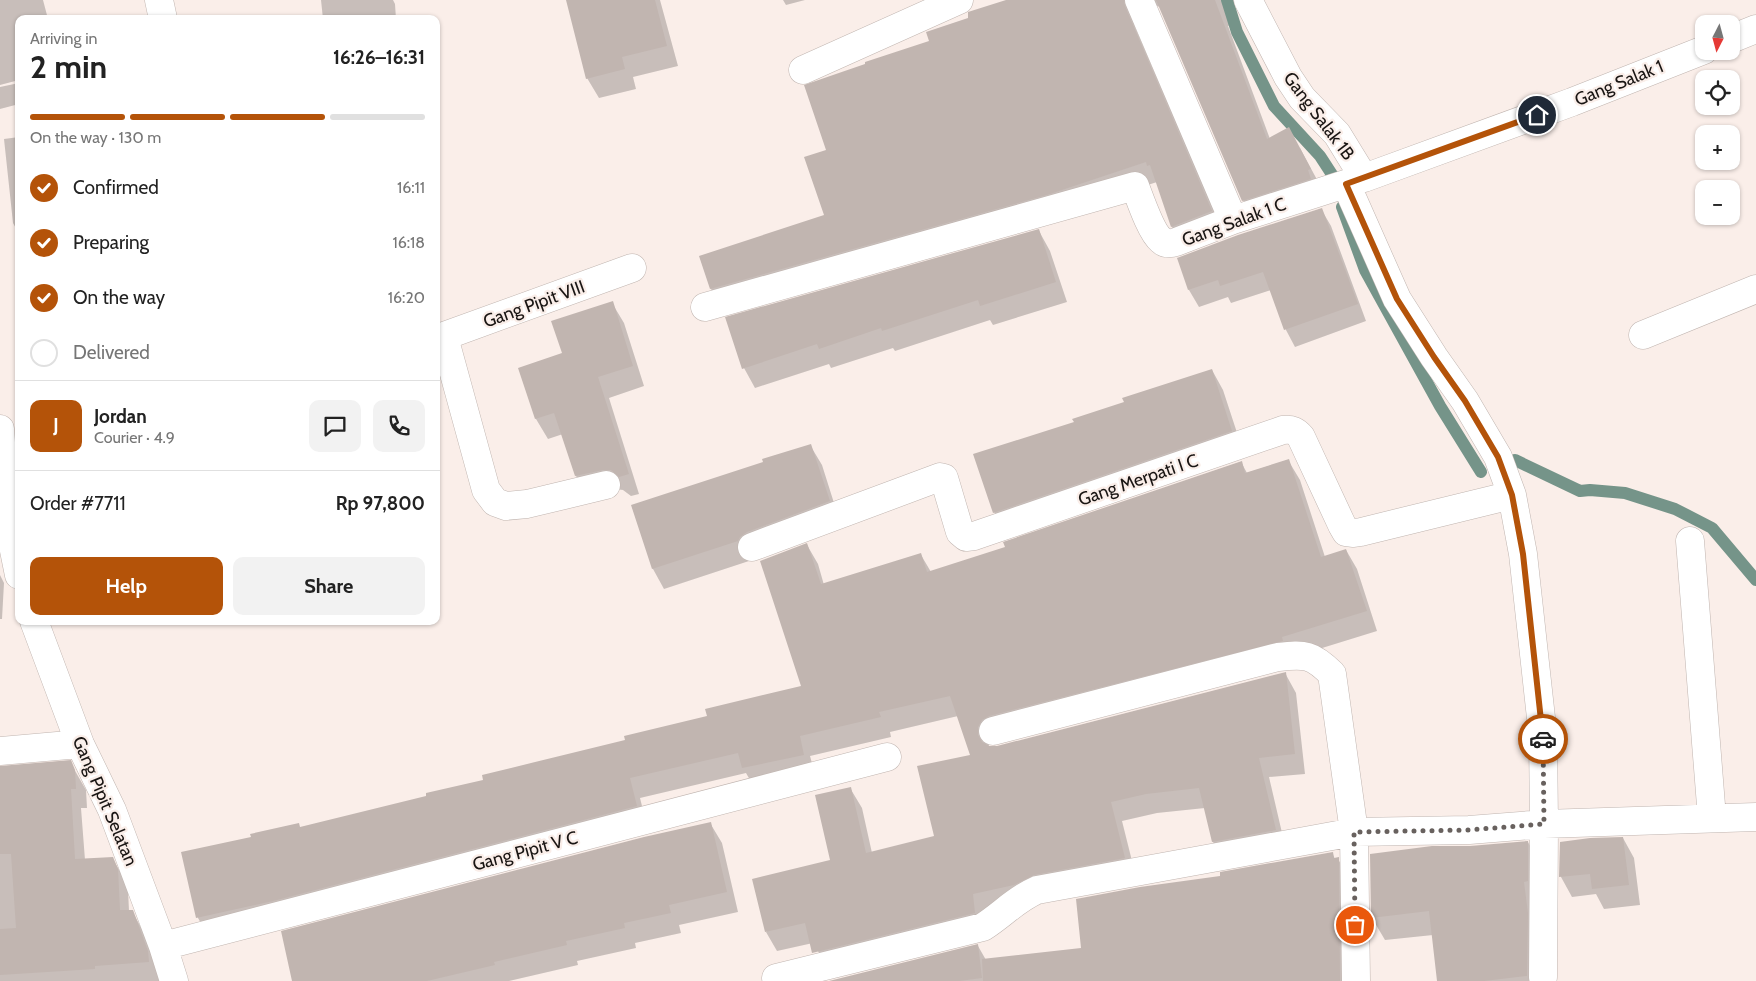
<!DOCTYPE html>
<html lang="en">
<head>
<meta charset="utf-8">
<style>
	body { margin:0; font-family:Cabin,sans-serif; background:#f2f2f2; color:#222; height:100vh; display:flex; flex-direction:column; font-size:19px; white-space:nowrap }
	* { box-sizing:border-box; margin:0 }
	p { font-size:16px; color:#767676 }
	.icon { flex:none; width:28px; height:28px; fill:none; stroke:currentColor; stroke-width:2; stroke-linecap:round; stroke-linejoin:round }
	.map { position:relative; flex:1; overflow:hidden }
	.panel { position:absolute; left:15px; top:15px; width:425px; height:610px; display:flex; flex-direction:column; background:#fff; border-radius:10px; box-shadow:0 1px 4px #0004 }
	.panel>* { flex:none }
	.needle { width:32px; rotate:186deg }
	.tools { position:absolute; left:1695px; top:15px; display:grid; gap:10px }
	.tools a { display:grid; place-items:center; width:45px; height:45px; border-radius:10px; background:#fff; box-shadow:0 1px 4px #0004; font-size:25px }
	.pin { position:absolute; display:grid; place-items:center; width:42px; height:42px; color:#fff; margin:-21px; border:2px solid #fff; border-radius:50%; box-shadow:0 1px 5px #0007 }
	.courier { position:absolute; display:grid; place-items:center; width:50px; height:50px; margin:-25px; border:4px solid #b45309; border-radius:50%; background:#fff; color:#222; box-shadow:0 1px 6px #0007 }
	.overview em { font-style:normal; font-weight:700 }
	.overview div { display:flex; flex-direction:column-reverse }
	.overview { display:flex; align-items:center; justify-content:space-between; height:85px; padding:0 15px }
	h1 { font-size:32px; font-weight:700; line-height:38px }
	.bar { display:grid; grid-template-columns:repeat(4,1fr); gap:8px 5px; align-content:center; height:60px; padding:0 15px }
	.bar i { height:6px; border-radius:4px; background:#e0e0e0 }
	.bar .selected { background:#b45309 }
	.bar p { grid-column:span 4 }
	.line { display:flex; align-items:center; gap:12px; padding:0 15px; border-top:1px solid #e0e0e0 }
	.line div { flex:1 }
	.round { display:grid; place-items:center; flex:none; width:52px; height:52px; border-radius:10px; background:#f2f2f2 }
	ol { padding:0 15px; list-style:none }
	li { display:flex; align-items:center; gap:15px; height:55px }
	li p { margin-inline-start:auto }
	li .icon { padding:5px; border-radius:50%; background:#b45309; color:#fff; stroke-width:4 }
	li:last-child { color:#767676 }
	li i { width:28px; height:28px; border:2px solid #e0e0e0; border-radius:50% }
	.primary-button { display:flex; gap:10px; margin-top:auto; padding:10px 15px }
	.primary-button a { flex:1; height:58px; border-radius:10px; background:#b45309; color:#fff; font-size:20px; font-weight:700; line-height:58px; text-align:center }
	.primary-button a+a { background:#f2f2f2; color:#222 }
	.map>svg:first-child { display:block }
	.shadow { fill:#0003 }
	.lines { fill:none; stroke-linecap:round; stroke-linejoin:round }
	.stream { stroke:#759489; stroke-width:12 }
	.building { fill:#c1b5b0 }
	.minor-casing { stroke:#c0b5b0; stroke-width:29 }
	.minor { stroke:#fff; stroke-width:28 }
	.done { stroke:#68615e; stroke-width:5; stroke-dasharray:0 9 }
	.route { stroke:#b45309; stroke-width:6 }
	.labels { text-anchor:middle; stroke-width:4.5; stroke-linejoin:round; paint-order:stroke }
	.street-label { font-size:18px; fill:#191513; stroke:#faeee9 }
</style>
</head>
<body>
<div class="map">
<svg width="1756" height="981" viewBox="0 0 1756 981">
	<rect width="100%" height="100%" fill="#faeee9"/>
	<!-- shadow -->
	<path class="shadow" d="M 0,0 L 43,0 L 48,19 L 19,19 L 19,80 L 0,85 Z
		M 321,0 L 393,0 L 395,4 L 396,19 L 323,19 Z
		M 567,0 L 660,0 L 678,66 L 633,77 L 636,89 L 599,98 L 587,78 Z
		M 783,0 L 805,0 L 786,5 Z
		M 1011,0 L 1222,0 L 1230,25 L 1228,26 L 1270,139 L 1300,148 L 1322,189 L 1254,220 L 1243,200 L 1160,7 L 1152,4 L 1134,19 L 1135,27 L 1223,231 L 1183,246 L 1172,227 L 1157,182 L 1062,213 L 722,309 L 711,289 L 700,257 L 825,216 L 827,151 L 931,42 L 970,18 Z
		M 19,83 L 19,104 L 0,109 L 0,87 Z
		M 19,137 L 19,234 L 13,223 L 4,139 Z
		M 436,180 L 440,210 L 436,211 Z
		M 1321,209 L 1331,226 L 1366,321 L 1295,347 L 1286,330 L 1271,290 L 1231,303 L 1228,297 L 1199,307 L 1189,290 L 1179,259 Z
		M 1039,231 L 1050,251 L 1067,302 L 993,325 L 990,320 L 895,351 L 893,348 L 831,368 L 829,364 L 755,388 L 744,368 Z
		M 612,303 L 624,323 L 644,386 L 609,398 L 639,494 L 631,496 L 623,490 L 615,489 L 588,496 L 576,476 L 563,434 L 548,439 L 536,419 L 520,368 L 564,354 Z
		M 1212,370 L 1223,390 L 1243,451 L 1006,532 L 994,512 L 1075,423 Z
		M 810,445 L 822,465 L 840,522 L 751,557 L 749,561 L 664,589 L 653,569 L 632,506 L 765,463 Z
		M 1288,460 L 1300,480 L 1325,557 L 1346,550 L 1357,569 L 1377,631 L 1293,657 L 993,739 L 988,747 L 997,747 L 1285,673 L 1296,693 L 1305,774 L 1269,777 L 1286,850 L 1225,861 L 1213,842 L 1205,808 L 1157,813 L 1122,821 L 1136,877 L 821,956 L 813,943 L 777,951 L 766,932 L 832,861 L 850,788 L 862,808 L 872,853 L 936,837 L 971,755 L 958,716 L 890,732 L 891,737 L 810,756 L 815,774 L 754,787 L 746,773 L 640,798 L 647,826 L 209,937 L 198,918 L 182,853 L 300,828 L 428,797 L 708,717 L 802,687 L 807,545 L 818,564 L 824,585 L 921,555 L 931,572 L 1006,548 L 1241,462 L 1247,473 Z
		M 0,575 L 4,583 L 2,619 L 0,619 Z
		M 70,762 L 86,790 L 87,808 L 81,808 L 85,860 L 112,858 L 124,878 L 128,890 L 129,911 L 132,911 L 143,931 L 159,971 L 159,981 L 0,981 L 0,768 Z
		M 710,823 L 722,843 L 738,912 L 679,925 L 681,933 L 635,943 L 636,948 L 577,961 L 578,965 L 509,981 L 294,981 Z
		M 1623,838 L 1634,858 L 1640,905 L 1604,909 L 1596,894 L 1572,897 L 1561,877 L 1561,843 Z
		M 1528,842 L 1540,865 L 1540,981 L 1438,981 L 1433,935 L 1385,940 L 1372,918 L 1371,855 Z
		M 1332,853 L 1335,859 L 1338,859 L 1349,878 L 1351,981 L 883,981 L 978,946 L 986,960 L 1083,949 L 1222,877 Z"/>
	<g class="lines">
		<!-- stream -->
		<path class="stream" d="M 1227,0 L 1237,32 L 1274,106 L 1320,156 L 1333,176
			M 1342,207 L 1365,270 L 1440,406 L 1481,472
			M 1515,460 L 1580,491 L 1590,490 L 1625,493 L 1675,509 L 1712,528 L 1756,580"/>
	</g>
	<!-- building -->
	<path class="building" d="M 566,0 L 655,0 L 667,46 L 622,57 L 625,69 L 586,79 Z
		M 1006,0 L 1124,0 L 1125,6 L 1212,211 L 1171,227 L 1150,165 L 1147,166 L 1146,162 L 1050,194 L 710,289 L 699,256 L 824,215 L 804,157 L 826,150 L 804,85 L 865,64 L 865,62 L 929,41 L 926,32 L 968,18 L 968,12 Z
		M 1156,0 L 1215,0 L 1267,139 L 1289,127 L 1311,169 L 1308,170 L 1311,179 L 1242,201 Z
		M 1322,208 L 1358,304 L 1284,330 L 1263,272 L 1220,286 L 1218,280 L 1188,290 L 1177,258 L 1238,235 Z
		M 1039,229 L 1056,282 L 980,306 L 978,300 L 882,331 L 881,328 L 819,349 L 817,344 L 742,369 L 725,317 Z
		M 613,301 L 633,366 L 598,377 L 629,474 L 619,477 L 611,470 L 603,470 L 575,476 L 554,413 L 535,419 L 518,368 L 562,353 L 551,321 Z
		M 1212,369 L 1232,431 L 993,513 L 973,454 L 1074,422 L 1072,419 L 1124,402 L 1122,398 Z
		M 811,444 L 830,501 L 747,532 L 740,537 L 738,541 L 652,569 L 631,505 L 763,462 L 762,459 Z
		M 1289,459 L 1321,557 L 1346,549 L 1367,611 L 1282,637 L 1283,641 L 989,716 L 982,720 L 978,727 L 978,735 L 982,742 L 989,746 L 997,746 L 1286,672 L 1295,754 L 1259,758 L 1276,830 L 1212,842 L 1199,788 L 1146,794 L 1111,802 L 1125,858 L 1034,875 L 1014,885 L 973,894 L 975,913 L 812,953 L 805,923 L 765,932 L 752,879 L 830,860 L 815,795 L 851,787 L 866,853 L 934,836 L 917,766 L 970,755 L 950,696 L 879,712 L 881,717 L 800,736 L 804,755 L 742,768 L 738,753 L 630,778 L 637,806 L 273,901 L 196,918 L 181,852 L 251,837 L 250,834 L 299,823 L 300,827 L 426,796 L 426,793 L 483,780 L 482,775 L 625,740 L 624,736 L 707,716 L 705,709 L 801,686 L 760,561 L 807,543 L 821,584 L 921,553 L 927,572 L 1005,547 L 1003,542 L 1242,461 L 1245,473 Z
		M 71,760 L 75,770 L 76,789 L 71,789 L 75,859 L 113,857 L 118,869 L 120,910 L 133,910 L 148,951 L 149,962 L 95,966 L 95,969 L 0,975 L 0,929 L 16,928 L 11,854 L 0,854 L 0,766 Z
		M 711,822 L 727,892 L 669,905 L 671,913 L 624,923 L 625,928 L 566,941 L 567,945 L 494,962 L 495,965 L 427,981 L 292,981 L 281,931 L 644,837 Z
		M 1623,837 L 1629,885 L 1592,889 L 1590,874 L 1559,877 L 1560,842 L 1590,838 Z
		M 1528,841 L 1528,881 L 1524,882 L 1528,913 L 1527,976 L 1484,981 L 1437,981 L 1429,911 L 1371,918 L 1370,854 L 1432,846 L 1470,846 Z
		M 1333,852 L 1334,858 L 1339,857 L 1340,981 L 983,981 L 982,959 L 1081,948 L 1076,899 L 1140,887 L 1220,876 L 1220,872 Z
		M 978,944 L 982,978 L 959,981 L 829,981 Z"/>
	<g class="lines">
		<defs>
			<path id="minor" d="M 159,0 L 163,19
				M 1139,0 L 1233,220
				M 1248,0 L 1288,77 L 1302,98 L 1337,134 L 1364,178
				M 1731,39 L 1756,29
				M 803,70 L 959,0
				M 1346,184 L 1397,299 L 1434,357 L 1465,401 L 1498,457 L 1512,495 L 1523,554 L 1543,736 L 1544,824 L 1469,830 L 1354,832 L 1356,981
				M 705,307 L 1135,186 C 1140,199 1151,232 1161,240 C 1165,244 1170,244 1176,242 L 1233,220 L 1364,178 L 1572,102 L 1704,50
				M 1643,335 L 1756,289
				M 444,337 L 486,490 L 495,502 L 506,506 L 527,504 L 606,485
				M 436,339 L 632,268
				M 0,429 L 6,511 L 19,575
				M 1690,541 L 1712,818
				M 752,547 L 940,477 L 944,478 L 960,532 L 966,537 L 974,536 L 1283,430 C 1292,429 1296,431 1301,437 L 1342,525 L 1346,532 L 1354,533 L 1361,532 L 1512,495
				M 34,621 L 80,744 L 112,810 L 163,946 L 174,981
				M 0,751 L 80,744
				M 163,946 L 887,757
				M 1543,977 L 1544,824 L 1756,817
				M 776,978 L 983,927 C 1002,915 1016,899 1037,890 L 1354,832 L 1332,674 C 1312,654 1305,654 1278,657 L 993,731"/>
		</defs>
		<!-- minor casing -->
		<use href="#minor" class="minor-casing"/>
		<!-- minor -->
		<use href="#minor" class="minor"/>
	</g>
	<g class="lines">
		<!-- done -->
		<path class="done" d="M 1355,925 L 1354,832 L 1468,830 L 1544,824 L 1543,739"/>
		<!-- route -->
		<path class="route" d="M 1537,115 L 1346,184 L 1397,299 L 1434,357 L 1465,401 L 1498,457 L 1512,495 L 1523,554 L 1543,739"/>
	</g>
	<g class="labels">
		<!-- street labels -->
		<g class="street-label">
			<text transform="translate(1619 83) rotate(-22)" y="6">Gang Salak 1</text>
			<text transform="translate(1319 116) rotate(53)" y="6">Gang Salak 1B</text>
			<text transform="translate(1234 222) rotate(-20)" y="6">Gang Salak 1 C</text>
			<text transform="translate(534 304) rotate(-20)" y="6">Gang Pipit VIII</text>
			<text transform="translate(1138 480) rotate(-19)" y="6">Gang Merpati I C</text>
			<text transform="translate(105 801) rotate(67)" y="6">Gang Pipit Selatan</text>
			<text transform="translate(525 851) rotate(-15)" y="6">Gang Pipit V C</text>
		</g>
	</g>
</svg>
<div class="tools">
<a><svg class="needle" viewBox="-14 -14 28 28"><path d="M0-13l5 13h-10z" fill="#e53935"/><path d="M0 13l5-13h-10z" fill="#767676"/></svg></a>
<a><svg class="icon" aria-label="locate" viewBox="0 0 24 24"><circle cx="12" cy="12" r="6"/><path d="M12 2v4M12 18v4M2 12h4M18 12h4"/></svg></a>
<a>+</a>
<a>−</a>
</div>
<div class="pin" style="left:1355px;top:925px;background:#ea580c"><svg class="icon" aria-label="bag" viewBox="0 0 24 24"><path d="M5 8h14l-1 12H6zM9 8a3 3 0 0 1 6 0"/></svg></div>
<div class="pin" style="left:1537px;top:115px;background:#1f2937"><svg class="icon" aria-label="home" viewBox="0 0 24 24"><path d="M3 11l9-7 9 7M6 9v11h12V9"/></svg></div>
<div class="courier" style="left:1543px;top:739px"><svg class="icon" aria-label="car" viewBox="0 0 24 24"><path d="M5 17H2v-5l4-1 3-4h7l3 4 3 1v5h-3M9 17h6M6 11h13"/><circle cx="7" cy="17" r="2"/><circle cx="17" cy="17" r="2"/></svg></div>
<section class="panel">
<div class="overview"><div><h1>2 min</h1><p>Arriving in</p></div><em>16:26–16:31</em></div>
<div class="bar"><i class="selected"></i><i class="selected"></i><i class="selected"></i><i></i><p>On the way · 130 m</p></div>
<ol>
<li><svg class="icon" aria-label="check" viewBox="0 0 24 24"><path d="M5 12l5 5 9-10"/></svg>Confirmed<p>16:11</p></li>
<li><svg class="icon" aria-label="check" viewBox="0 0 24 24"><path d="M5 12l5 5 9-10"/></svg>Preparing<p>16:18</p></li>
<li><svg class="icon" aria-label="check" viewBox="0 0 24 24"><path d="M5 12l5 5 9-10"/></svg>On the way<p>16:20</p></li>
<li><i></i>Delivered</li>
</ol>
<div class="line" style="height:90px"><b class="round" style="background:#b45309;color:#fff">J</b><div><b>Jordan</b><p>Courier · 4.9</p></div><a class="round"><svg class="icon" aria-label="chat" viewBox="0 0 24 24"><path d="M4 5h16v11H9l-5 4z"/></svg></a><a class="round"><svg class="icon" aria-label="phone" viewBox="0 0 24 24"><path d="M5 4h4l2 5-3 2q2 4 5 5l2-3 5 2v4C11 20 4 13 5 4z"/></svg></a></div>
<div class="line" style="height:65px"><div>Order #7711</div><b>Rp 97,800</b></div>
<div class="primary-button"><a>Help</a><a>Share</a></div>
</section>
</div>
</body>
</html>
